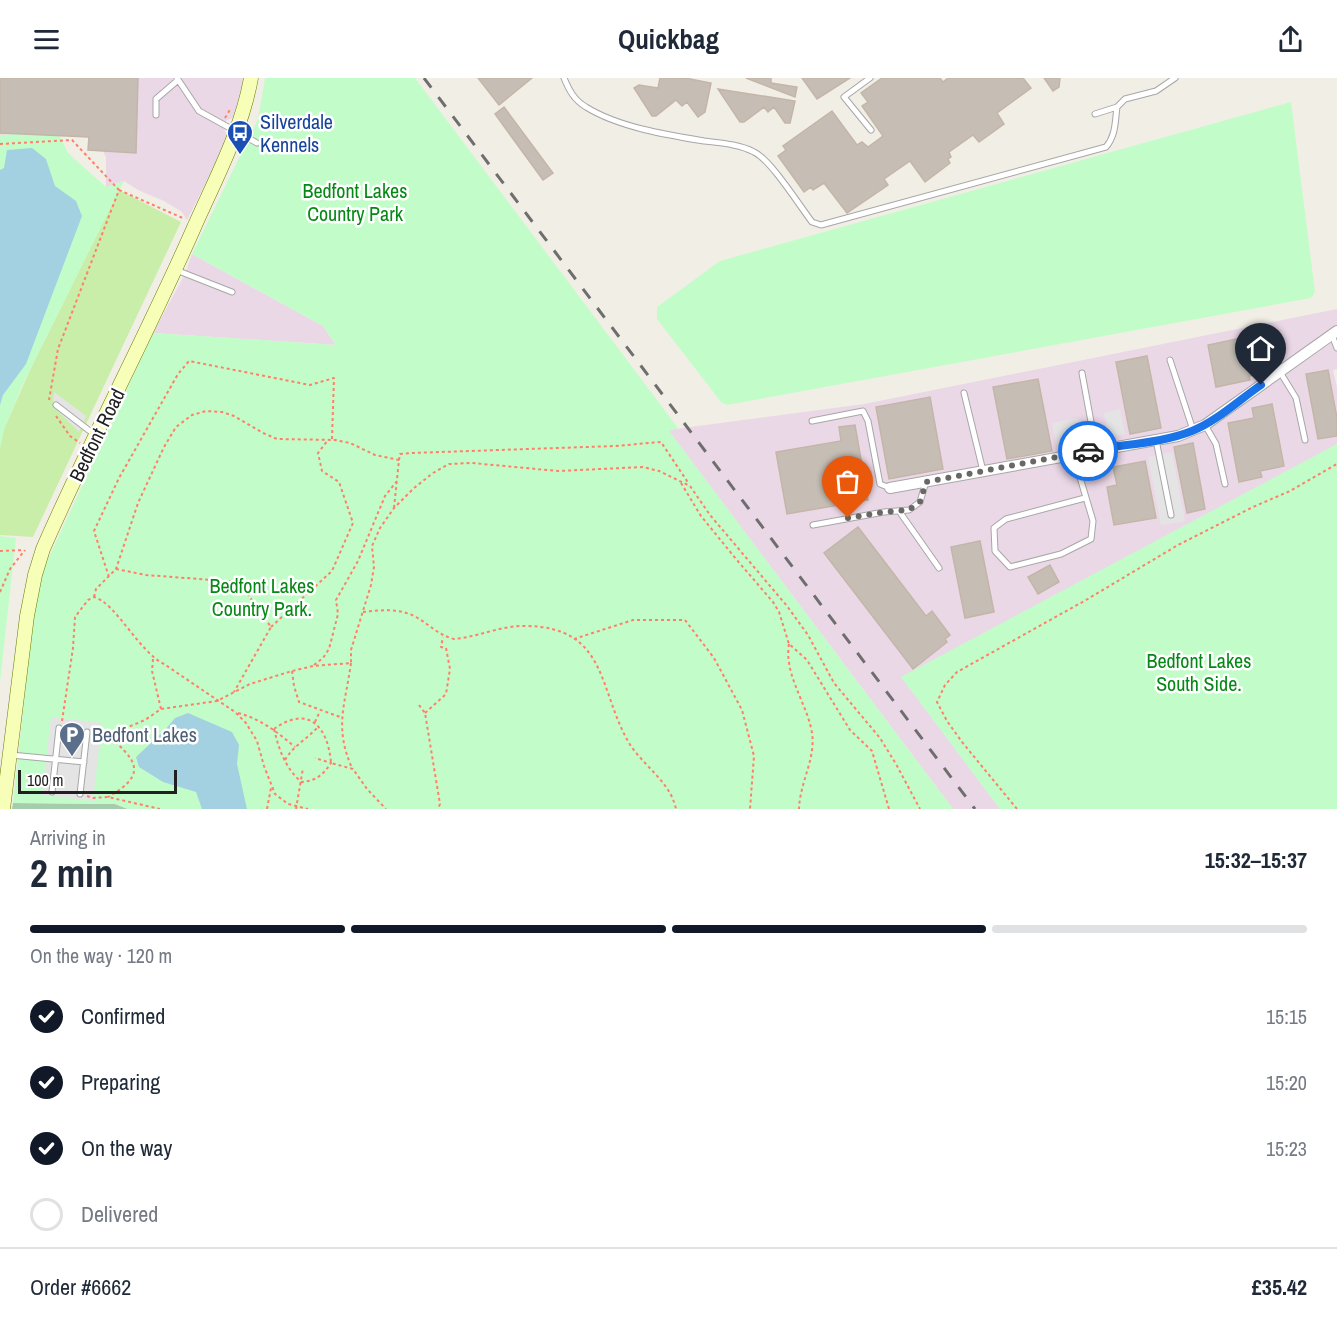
<!DOCTYPE html>
<html lang="en">
<head>
<meta charset="utf-8">
<style>
	body { margin:0; font-family:"Archivo Narrow",sans-serif; background:#f2f2f3; color:#1f2937; height:100vh; display:flex; flex-direction:column; font-size:22px; white-space:nowrap }
	* { box-sizing:border-box; margin:0 }
	p { font-size:20px; color:#747a83 }
	.icon { flex:none; width:33px; height:33px; fill:none; stroke:currentColor; stroke-width:2; stroke-linecap:round; stroke-linejoin:round }
	.map { position:relative; height:731px; overflow:hidden }
	.drawer { display:flex; flex-direction:column; background:#fff; flex:1 }
	.drawer>* { flex:none }
	.scale { position:absolute; left:18px; bottom:15px; width:159px; box-sizing:border-box; padding-left:6px; border:3px solid #202020; border-top:0; font-size:16px; line-height:21px; white-space:nowrap; color:#202020; -webkit-text-stroke:4px #fff; paint-order:stroke }
	.pin { position:absolute; display:grid; place-items:center; width:51px; height:51px; color:#fff; margin:-62px -26px; border-radius:50% 50% 50% 0; rotate:-45deg; box-shadow:0 0 6px #0007 }
	.pin .icon { rotate:45deg }
	.courier { position:absolute; display:grid; place-items:center; width:60px; height:60px; margin:-30px; border:4px solid #1a73e8; border-radius:50%; background:#fff; color:#222; box-shadow:0 2px 8px #0007 }
	.summary em { font-style:normal; font-weight:700 }
	.summary div { display:flex; flex-direction:column-reverse }
	.summary { display:flex; align-items:center; justify-content:space-between; height:102px; padding:0 30px }
	h1 { font-size:39px; font-weight:700; line-height:45px }
	.bar { display:grid; grid-template-columns:repeat(4,1fr); gap:9px 6px; align-content:center; height:72px; padding:0 30px }
	.bar i { height:8px; border-radius:4px; background:#e0e1e3 }
	.bar .selected { background:#111827 }
	.bar p { grid-column:span 4 }
	.line { display:flex; align-items:center; gap:15px; padding:0 30px; border-top:2px solid #e0e1e3 }
	.line div { flex:1 }
	ol { padding:0 30px; list-style:none }
	li { display:flex; align-items:center; gap:18px; height:66px }
	li p { margin-inline-start:auto }
	li .icon { padding:6px; border-radius:50%; background:#111827; color:#fff; stroke-width:4 }
	li:last-child { color:#747a83 }
	li i { width:33px; height:33px; border:3px solid #e0e1e3; border-radius:50% }
	header { display:flex; justify-content:space-between; align-items:center; height:78px; padding:0 30px; background:#fff; font-size:27px; font-weight:700 }
	.map>svg:first-child { display:block }
	.industrial { fill:#ebd8e7 }
	.grass { fill:#c8eeaa }
	.cemetery { fill:#a6ccad }
	.park { fill:#c2fdc9 }
	.parking { fill:#e4e4e4 }
	.water { fill:#a4d1e1 }
	.building { fill:#c6beb5; stroke:#c4b5a8; stroke-width:1.5 }
	.lines { fill:none; stroke-linecap:round; stroke-linejoin:round }
	.lane-casing { stroke:#a7a7a7; stroke-width:7 }
	.street-casing { stroke:#a7a7a7; stroke-width:12 }
	.secondary-casing { stroke:#6c7f00; stroke-width:15 }
	.path { stroke:#ff7f6a; stroke-width:2; stroke-dasharray:3 3; stroke-linecap:butt }
	.lane { stroke:#fff; stroke-width:5 }
	.street { stroke:#fff; stroke-width:10 }
	.secondary { stroke:#f7feb8; stroke-width:14 }
	.rail { stroke:#6e6e6e; stroke-width:3; stroke-dasharray:12 12; stroke-linecap:butt }
	.done { stroke:#696865; stroke-width:6; stroke-dasharray:0 10.8 }
	.route { stroke:#1a73e8; stroke-width:8 }
	.labels { text-anchor:middle; stroke-width:5; stroke-linejoin:round; paint-order:stroke }
	.transit-label { font-size:20px; fill:#164399; stroke:#fff; text-anchor:start }
	.park-label { font-size:20px; fill:#058815; stroke:#fff }
	.street-label { font-size:20px; fill:#202020; stroke:#fff }
	.service-label { font-size:20px; fill:#4e5e75; stroke:#fff; text-anchor:start }
</style>
</head>
<body>
<header><svg class="icon" aria-label="menu" viewBox="0 0 24 24"><path d="M4 6h16M4 12h16M4 18h16"/></svg>Quickbag<svg class="icon" aria-label="share" viewBox="0 0 24 24"><path d="M12 15V3M7 8l5-5 5 5M5 13v7h14v-7"/></svg></header>
<div class="map">
<svg width="1337" height="731" viewBox="0 0 1337 731">
	<rect width="100%" height="100%" fill="#f1eee6"/>
	<!-- industrial -->
	<path class="industrial" d="M 0,0 L 246,0 L 236,39 L 227,42 L 223,49 L 226,55 L 227,63 L 187,142 L 182,134 L 164,123 L 138,112 L 124,103 L 106,109 L 106,79 L 101,69 L 92,60 L 76,53 L 0,57 Z
		M 192,176 L 323,248 L 336,267 L 153,255 L 185,196 Z
		M 1337,231 L 1337,291 L 1333,292 L 1337,310 L 1337,366 L 1303,387 L 902,599 L 1000,731 L 953,731 L 668,352 L 864,326 Z"/>
	<!-- grass -->
	<path class="grass" d="M 119,112 L 181,144 L 33,459 L 0,457 L 0,369 L 4,351 L 30,292 Z"/>
	<!-- cemetery -->
	<path class="cemetery" d="M 13,725 L 115,726 L 128,731 L 12,731 Z"/>
	<!-- park -->
	<path class="park" d="M 265,0 L 415,0 L 678,350 L 669,353 L 953,731 L 128,731 L 115,726 L 13,725 L 37,505 L 153,255 L 336,267 L 323,248 L 192,176 L 258,41 Z
		M 1291,24 L 1315,214 L 1311,220 L 727,327 L 721,324 L 657,241 L 657,229 L 720,183 Z
		M 58,54 L 68,75 L 106,109 L 124,103 L 22,308 L 4,351 L 0,370 L 0,57 Z
		M 1337,366 L 1337,731 L 1000,731 L 901,599 Z
		M 0,458 L 16,460 L 0,604 Z"/>
	<!-- parking -->
	<path class="parking" d="M 54,314 L 86,338 L 79,354 L 53,328 Z
		M 1120,331 L 1125,356 L 1109,359 L 1104,335 Z
		M 1078,340 L 1083,364 L 1057,369 L 1052,345 Z
		M 1172,374 L 1185,443 L 1161,447 L 1148,379 Z
		M 51,639 L 102,645 L 93,723 L 42,717 Z"/>
	<!-- water -->
	<path class="water" d="M 32,70 L 46,81 L 55,108 L 76,123 L 82,138 L 26,286 L 3,317 L 0,327 L 0,92 L 4,90 L 7,72 Z
		M 188,635 L 232,654 L 239,667 L 237,686 L 247,731 L 202,731 L 196,714 L 163,704 L 139,689 L 136,679 L 165,652 L 175,640 Z"/>
	<!-- building -->
	<path class="building" d="M 0,0 L 138,0 L 136,75 L 88,72 L 89,59 L 0,55 Z
		M 478,0 L 532,0 L 499,27 Z
		M 660,0 L 685,0 L 711,5 L 705,34 L 698,39 L 687,24 L 682,28 L 676,22 L 656,38 L 652,38 L 634,10 L 639,7 L 658,10 Z
		M 746,0 L 771,0 L 771,5 L 797,9 L 795,19 Z
		M 802,0 L 850,0 L 817,21 Z
		M 882,0 L 940,0 L 943,4 L 948,0 L 1023,0 L 1031,10 L 997,35 L 1004,46 L 979,64 L 973,57 L 949,74 L 951,79 L 948,81 L 950,85 L 925,104 L 910,83 L 884,101 L 888,107 L 847,135 L 824,105 L 813,112 L 811,109 L 804,114 L 778,78 L 786,72 L 783,68 L 832,33 L 857,67 L 862,64 L 868,69 L 883,58 L 862,28 L 868,24 L 861,15 Z
		M 1044,0 L 1060,0 L 1059,9 L 1053,13 Z
		M 718,11 L 795,23 L 790,45 L 785,45 L 774,29 L 768,34 L 764,29 L 744,44 L 740,44 Z
		M 504,29 L 553,95 L 543,102 L 495,36 Z
		M 1251,258 L 1259,296 L 1249,298 L 1250,302 L 1216,309 L 1208,267 Z
		M 1147,278 L 1161,350 L 1130,356 L 1116,284 Z
		M 1328,292 L 1337,340 L 1337,358 L 1318,361 L 1306,296 Z
		M 1038,301 L 1052,373 L 1007,381 L 993,309 Z
		M 930,319 L 943,391 L 889,401 L 876,329 Z
		M 1272,326 L 1284,388 L 1260,393 L 1262,399 L 1239,404 L 1228,345 L 1254,340 L 1252,330 Z
		M 855,347 L 868,422 L 787,436 L 776,374 L 841,363 L 839,349 Z
		M 1193,365 L 1205,431 L 1187,435 L 1174,369 Z
		M 1145,383 L 1156,440 L 1114,447 L 1107,409 L 1117,407 L 1113,389 Z
		M 858,449 L 926,538 L 932,533 L 950,557 L 945,561 L 947,564 L 913,591 L 824,475 Z
		M 980,463 L 994,534 L 965,540 L 951,469 Z
		M 1050,487 L 1059,504 L 1038,516 L 1028,499 Z"/>
	<g class="lines">
		<defs>
			<path id="lane" d="M 177,0 L 199,33 L 257,65
				M 564,0 C 569,12 574,22 586,29 C 618,49 667,57 704,63 C 720,65 739,66 754,74 C 771,82 799,127 812,144 L 821,147 L 1106,69 C 1116,57 1115,44 1117,29 L 1125,21 L 1156,13 L 1175,0
				M 870,0 L 844,19 L 871,52
				M 1095,36 L 1117,29
				M 156,37 L 156,21 L 178,2
				M 176,192 L 232,214
				M 1332,257 L 1337,270
				M 1170,282 L 1193,352
				M 1280,294 L 1296,320 L 1305,362
				M 1082,295 L 1096,371
				M 964,315 L 983,393
				M 56,327 L 95,357
				M 812,343 L 863,333 L 868,343 L 880,406 L 890,410
				M 1205,347 L 1216,366 L 1225,406
				M 1156,362 L 1171,437
				M 1073,376 L 1093,443 L 1091,461 L 1061,476 L 1010,489 L 995,473 L 994,450 L 1006,441 L 1085,420
				M 899,433 L 939,490
				M 813,447 L 884,434 L 909,432 L 920,424 L 926,403
				M 11,677 L 84,684
				M 52,714 L 59,650
				M 80,716 L 87,654"/>
			<path id="street" d="M 890,410 L 1178,358 L 1205,347 L 1337,253"/>
			<path id="secondary" d="M 3,731 L 27,538 L 35,497 L 43,471 C 91,361 148,255 196,145 C 217,98 242,51 251,0"/>
		</defs>
		<!-- lane casing -->
		<use href="#lane" class="lane-casing"/>
		<!-- street casing -->
		<use href="#street" class="street-casing"/>
		<!-- secondary casing -->
		<use href="#secondary" class="secondary-casing"/>
		<!-- path -->
		<path class="path" d="M 225,40 L 231,30
			M 0,66 L 72,62 L 119,112 L 58,271 L 49,322
			M 119,112 L 185,141
			M 56,338 L 70,358 L 80,365
			M 399,382 L 400,376 L 412,375 L 615,368 L 661,364 L 689,406
			M 681,405 L 701,438 L 736,481 L 773,524 L 779,534 L 789,566 L 807,582 L 850,652 L 872,673 L 889,731
			M 0,473 L 24,472
			M 116,491 L 146,497 L 239,504 L 271,549 L 234,614
			M 109,499 L 94,453 L 119,400 L 178,296 L 189,283 L 310,307 L 334,300 L 332,361
			M 0,514 L 10,491 L 25,472
			M 94,519 L 96,511 L 116,491 L 138,425 L 164,369 L 176,349 L 192,337 L 206,333 L 222,334 L 234,338 L 263,355 L 277,361 L 335,362 L 350,365 L 375,377 L 399,382 L 394,430
			M 363,534 C 381,532 400,530 416,539 C 430,547 438,557 454,561 C 478,559 502,547 526,548 C 608,549 598,612 629,665 C 644,689 670,703 676,731
			M 271,549 L 332,493 L 353,445 L 339,404 L 322,393 L 318,375 L 328,362
			M 574,561 L 633,542 L 685,542 L 714,580 L 742,632 L 754,678 L 750,731
			M 789,566 C 784,595 805,623 811,650 C 818,678 800,702 799,731
			M 153,581 L 152,593 L 161,631
			M 351,585 C 345,628 334,649 352,690
			M 314,587 L 323,580 L 329,571 L 338,536 L 336,522 L 358,483 L 385,418 L 397,403
			M 292,593 L 294,608 L 299,624 L 340,639
			M 419,627 L 425,635 L 440,726 L 438,731
			M 238,635 C 261,641 277,654 295,669
			M 425,635 L 446,616 L 450,591 L 446,570 L 441,569 L 443,559
			M 62,643 L 73,570 L 75,539 L 88,522 L 94,519 C 116,525 139,574 164,586 L 235,634 L 246,645 L 257,663 L 264,688 L 275,716 L 288,726 L 308,731
			M 315,644 L 320,633
			M 274,651 C 309,626 328,649 331,685 L 353,691 L 367,711 L 386,731
			M 274,651 C 279,672 285,689 301,704 C 316,703 323,697 331,685 L 315,680
			M 95,655 L 116,654 L 145,642 L 161,631 L 217,623 L 250,606 L 292,593 L 313,588 L 351,585 L 351,572 L 371,507 L 374,489 L 372,468 L 380,450 L 394,430 L 414,410 L 433,395 L 449,386 L 472,385 L 558,393 L 643,389 L 659,393 L 690,408 L 710,437 L 787,528 L 808,557 L 834,605 L 880,660 L 896,686 L 920,731
			M 106,656 C 134,680 151,695 108,719
			M 285,682 C 293,668 307,661 318,649
			M 87,718 L 93,720 L 108,719 L 160,731
			M 267,731 L 271,710
			M 296,731 L 303,690
			M 1017,731 L 962,664 L 947,643 L 937,624 L 945,607 L 957,594 L 1086,522 L 1178,467 L 1253,429 L 1290,413 L 1337,386"/>
		<!-- lane -->
		<use href="#lane" class="lane"/>
		<!-- street -->
		<use href="#street" class="street"/>
		<!-- secondary -->
		<use href="#secondary" class="secondary"/>
		<!-- rail -->
		<path class="rail" d="M 424,0 L 975,731"/>
	</g>
	<g class="lines">
		<!-- done -->
		<path class="done" d="M 848,440 L 884,434 L 909,432 L 920,424 L 926,404 L 1088,373"/>
		<!-- route -->
		<path class="route" d="M 1088,373 C 1122,366 1159,366 1192,353 C 1217,343 1239,322 1261,307"/>
	</g>
	<!-- icons -->
	<defs>
		<symbol id="bus-pin" viewBox="-11 -11 22 30"><path d="M0 17L-7.5 6A9.5 9.5 0 1 1 7.5 6Z" fill="#1a4fb4" stroke="#fff"/><path d="M-5-6H5V4H4V6H2V4H-2V6H-4V4H-5ZM-3.5-4V0h7V-4ZM-3.5 1.2v1.5H-2V1.2ZM2 1.2v1.5H3.5V1.2Z" fill="#fff"/></symbol>
		<symbol id="parking-pin" viewBox="-11 -11 22 30"><path d="M0 17L-7.5 6A9.5 9.5 0 1 1 7.5 6Z" fill="#5c6f8a" stroke="#fff"/><path d="M-3.5-5.5H1a3.5 3.5 0 0 1 0 7H-1V5.5H-3.5ZM-1-3.4V-.6H.8a1.4 1.4 0 0 0 0-2.8Z" fill="#fff"/></symbol>
	</defs>
	<g fill-rule="evenodd">
		<use href="#bus-pin" x="225" y="40" width="30" height="40"/>
		<use href="#parking-pin" x="57" y="642" width="30" height="40"/>
	</g>
	<g class="labels">
		<!-- transit labels -->
		<g class="transit-label">
			<text x="260" y="51">Silverdale<tspan x="260" dy="23">Kennels</tspan></text>
		</g>
		<!-- park labels -->
		<g class="park-label">
			<text x="355" y="120">Bedfont Lakes<tspan x="355" dy="23">Country Park</tspan></text>
			<text x="262" y="515">Bedfont Lakes<tspan x="262" dy="23">Country Park.</tspan></text>
			<text x="1199" y="590">Bedfont Lakes<tspan x="1199" dy="23">South Side.</tspan></text>
		</g>
		<!-- street labels -->
		<g class="street-label">
			<text transform="translate(97 357) rotate(-64)" y="7">Bedfont Road</text>
		</g>
		<!-- service labels -->
		<g class="service-label">
			<text x="92" y="664">Bedfont Lakes</text>
		</g>
	</g>
</svg>
<div class="scale">100 m</div>
<div class="pin" style="left:848px;top:440px;background:#ea580c"><svg class="icon" aria-label="bag" viewBox="0 0 24 24"><path d="M5 8h14l-1 12H6zM9 8a3 3 0 0 1 6 0"/></svg></div>
<div class="pin" style="left:1261px;top:307px;background:#1f2937"><svg class="icon" aria-label="home" viewBox="0 0 24 24"><path d="M3 11l9-7 9 7M6 9v11h12V9"/></svg></div>
<div class="courier" style="left:1088px;top:373px"><svg class="icon" aria-label="car" viewBox="0 0 24 24"><path d="M5 17H2v-5l4-1 3-4h7l3 4 3 1v5h-3M9 17h6M6 11h13"/><circle cx="7" cy="17" r="2"/><circle cx="17" cy="17" r="2"/></svg></div>
</div>
<section class="drawer">
<div class="summary"><div><h1>2 min</h1><p>Arriving in</p></div><em>15:32–15:37</em></div>
<div class="bar"><i class="selected"></i><i class="selected"></i><i class="selected"></i><i></i><p>On the way · 120 m</p></div>
<ol>
<li><svg class="icon" aria-label="check" viewBox="0 0 24 24"><path d="M5 12l5 5 9-10"/></svg>Confirmed<p>15:15</p></li>
<li><svg class="icon" aria-label="check" viewBox="0 0 24 24"><path d="M5 12l5 5 9-10"/></svg>Preparing<p>15:20</p></li>
<li><svg class="icon" aria-label="check" viewBox="0 0 24 24"><path d="M5 12l5 5 9-10"/></svg>On the way<p>15:23</p></li>
<li><i></i>Delivered</li>
</ol>
<div class="line" style="height:78px"><div>Order #6662</div><b>£35.42</b></div>
</section>
</body>
</html>
